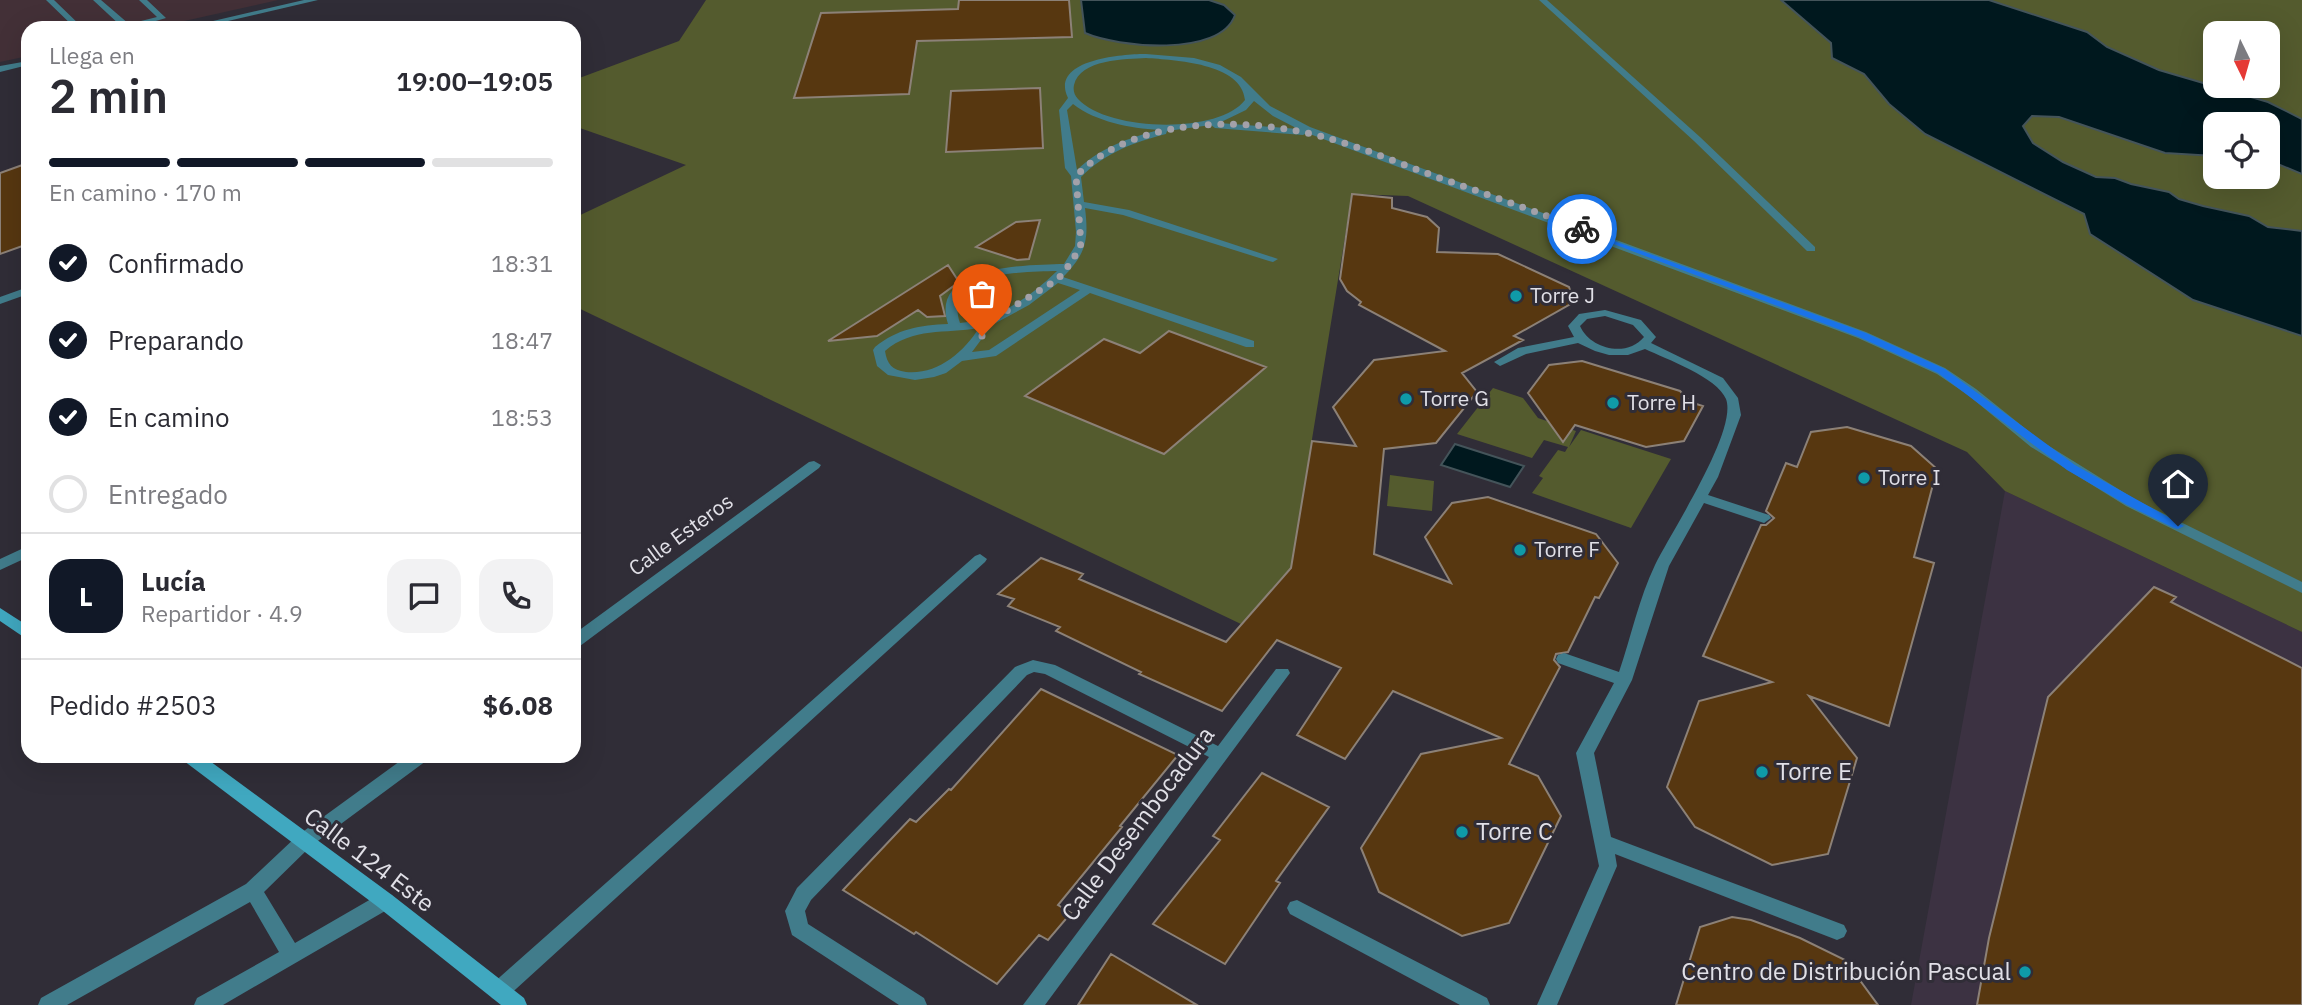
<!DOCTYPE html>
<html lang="es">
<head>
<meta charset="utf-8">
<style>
	body { margin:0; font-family:"IBM Plex Sans",sans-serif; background:#f2f2f3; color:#2b2b33; height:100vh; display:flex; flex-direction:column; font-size:26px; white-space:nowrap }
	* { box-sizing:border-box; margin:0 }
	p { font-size:23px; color:#7c7c81 }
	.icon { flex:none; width:38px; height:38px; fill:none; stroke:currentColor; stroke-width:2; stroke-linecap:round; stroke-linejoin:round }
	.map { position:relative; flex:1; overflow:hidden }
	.panel { position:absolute; left:21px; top:21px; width:560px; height:742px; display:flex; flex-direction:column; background:#fff; border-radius:21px; box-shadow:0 7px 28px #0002 }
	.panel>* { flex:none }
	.needle { width:46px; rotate:175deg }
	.buttons { position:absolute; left:2203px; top:21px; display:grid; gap:14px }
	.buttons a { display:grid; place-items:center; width:77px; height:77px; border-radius:14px; background:#fff; box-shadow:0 7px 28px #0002; font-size:35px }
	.pin { position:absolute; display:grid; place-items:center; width:60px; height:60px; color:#fff; margin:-72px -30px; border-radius:50% 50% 50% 0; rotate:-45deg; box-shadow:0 0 7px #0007 }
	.pin .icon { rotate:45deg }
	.courier { position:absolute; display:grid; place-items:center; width:70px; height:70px; margin:-35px; border:5px solid #1a73e8; border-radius:50%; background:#fff; color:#222; box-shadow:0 2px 9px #0007 }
	.summary em { font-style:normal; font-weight:600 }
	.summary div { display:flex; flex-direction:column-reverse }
	.summary { display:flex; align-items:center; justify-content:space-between; height:119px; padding:0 28px }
	h1 { font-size:46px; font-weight:600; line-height:52px }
	.bar { display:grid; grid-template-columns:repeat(4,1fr); gap:10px 7px; align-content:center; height:84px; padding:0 28px }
	.bar i { height:9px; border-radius:5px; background:#e1e1e2 }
	.bar .current { background:#111827 }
	.bar p { grid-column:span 4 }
	.line { display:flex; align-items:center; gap:18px; padding:0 28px; border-top:2px solid #e1e1e2 }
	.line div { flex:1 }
	.round { display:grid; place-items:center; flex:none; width:74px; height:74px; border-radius:21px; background:#f2f2f3 }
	ol { padding:0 28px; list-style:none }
	li { display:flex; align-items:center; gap:21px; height:77px }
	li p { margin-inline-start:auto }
	li .icon { padding:7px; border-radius:50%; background:#111827; color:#fff; stroke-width:4 }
	li:last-child { color:#7c7c81 }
	li i { width:38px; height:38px; border:4px solid #e1e1e2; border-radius:50% }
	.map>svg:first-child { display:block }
	.commercial { fill:#433037 }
	.industrial { fill:#3c3242 }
	.green { fill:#545b2e; fill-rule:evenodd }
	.water { fill:#00181e; stroke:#44545a; stroke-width:2 }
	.building { fill:#573710; stroke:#8c8177; stroke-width:2 }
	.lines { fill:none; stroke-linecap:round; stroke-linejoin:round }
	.lane { fill:#417c8b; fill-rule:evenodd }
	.street { fill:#417c8b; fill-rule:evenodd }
	.secondary { fill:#40a8c0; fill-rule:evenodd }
	.route { fill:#1a73e8 }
	.done { stroke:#a3a1a9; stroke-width:7; stroke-dasharray:0 12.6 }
	.culture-dot { fill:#0f9aa8; stroke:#302d37; stroke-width:2.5 }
	.labels { text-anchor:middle; stroke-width:6; stroke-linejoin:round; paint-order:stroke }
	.poi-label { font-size:21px; fill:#e1e0e7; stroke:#302d37; text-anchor:start }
	.street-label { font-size:21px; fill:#e1e0e7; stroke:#302d37 }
	.near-poi-label { font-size:24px; fill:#e1e0e7; stroke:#302d37; text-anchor:start }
	.near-street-label { font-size:24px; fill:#e1e0e7; stroke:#302d37 }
</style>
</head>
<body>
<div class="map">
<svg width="2302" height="1005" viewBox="0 0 2302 1005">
	<rect width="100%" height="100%" fill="#302d37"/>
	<!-- commercial -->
	<path class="commercial" d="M 0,0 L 278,0 L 153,28 L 28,28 L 28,56 L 0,62 Z"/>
	<!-- industrial -->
	<path class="industrial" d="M 2005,491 L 2302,632 L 2302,1005 L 1911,1005 Z"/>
	<!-- green -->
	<path class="green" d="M 706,0 L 2302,0 L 2302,632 L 2005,491 L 1967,452 L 1408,196 L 1352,194 L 1291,568 L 1241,624 L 574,306 L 574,218 L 686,165 L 574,126 L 574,80 L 679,41 ZM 2216,33 L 2268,33 L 2268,86 L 2216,86 ZM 2216,124 L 2268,124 L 2268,177 L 2216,177 Z
		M 1493,388 L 1523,398 L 1538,418 L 1576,431 L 1569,447 L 1581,430 L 1671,459 L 1631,528 L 1532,493 L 1543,478 L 1539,476 L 1558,450 L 1565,452 L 1568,447 L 1544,440 L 1532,458 L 1457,434 Z
		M 1390,475 L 1434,481 L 1432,511 L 1387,506 Z"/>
	<!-- water -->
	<path class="water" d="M 1081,0 L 1209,0 L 1224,5 L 1235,15 C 1220,58 1117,47 1085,33 Z
		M 1781,0 L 1989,0 L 2087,32 L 2107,47 L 2159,70 L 2268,102 L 2302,119 L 2302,174 L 2268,160 L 2268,124 L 2216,124 L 2215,156 L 2165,153 L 2059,117 L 2032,116 L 2023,126 L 2033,143 L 2063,162 L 2096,177 L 2115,178 L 2131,184 L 2169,192 L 2179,199 L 2203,206 L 2249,216 L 2268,227 L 2302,231 L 2302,336 L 2193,300 L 2090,234 L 2084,214 L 1925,134 L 1889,104 L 1864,74 L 1832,58 L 1831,43 Z
		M 1455,444 L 1524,466 L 1510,487 L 1441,465 Z"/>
	<!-- building -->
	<path class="building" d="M 959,0 L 1069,0 L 1072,37 L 917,41 L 909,94 L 794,98 L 821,13 L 958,9 Z
		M 1040,88 L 1043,148 L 946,152 L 951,91 Z
		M 28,163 L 28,244 L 0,254 L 0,173 Z
		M 1352,194 L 1392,198 L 1392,208 L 1427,217 L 1439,228 L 1437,252 L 1498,254 L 1569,287 L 1574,302 L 1514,336 L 1523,340 L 1462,373 L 1477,392 L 1436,443 L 1384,449 L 1374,554 L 1451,583 L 1425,537 L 1452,503 L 1488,497 L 1596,534 L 1618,563 L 1599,598 L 1595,597 L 1568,652 L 1556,654 L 1554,660 L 1560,667 L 1509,764 L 1538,776 L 1561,816 L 1509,923 L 1462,936 L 1379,892 L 1361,848 L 1421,754 L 1501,738 L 1393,691 L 1345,759 L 1297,735 L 1341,668 L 1277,640 L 1222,711 L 1139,674 L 1141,672 L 1056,631 L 1060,627 L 1008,606 L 1014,599 L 998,594 L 1041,558 L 1083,574 L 1079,579 L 1226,642 L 1291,568 L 1312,441 L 1356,446 L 1333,407 L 1374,360 L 1445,351 L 1359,305 L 1361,302 L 1347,291 L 1340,279 Z
		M 1040,220 L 1029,259 L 1017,260 L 976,247 L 1016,222 Z
		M 948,265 L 959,282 L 940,296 L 945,316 L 927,317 L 918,310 L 877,336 L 828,341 Z
		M 1169,331 L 1266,367 L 1164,454 L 1025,396 L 1104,339 L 1140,353 Z
		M 1582,361 L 1680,391 L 1690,402 L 1703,406 L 1684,441 L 1646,447 L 1575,425 L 1563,442 L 1528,393 L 1549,365 Z
		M 1847,427 L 1911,446 L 1937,469 L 1914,557 L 1934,563 L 1889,726 L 1809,696 L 1857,758 L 1828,854 L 1772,865 L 1695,827 L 1667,787 L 1699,701 L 1772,682 L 1703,656 L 1761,525 L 1766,525 L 1774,518 L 1766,511 L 1786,463 L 1797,467 L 1811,432 Z
		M 2154,587 L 2176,597 L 2171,602 L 2302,668 L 2302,1005 L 1977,1005 L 1989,938 L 2048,697 Z
		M 1041,689 L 1178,755 L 1120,826 L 1122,827 L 1058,905 L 1071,913 L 1048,940 L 1039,935 L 997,984 L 916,932 L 914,934 L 843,890 L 910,819 L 916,822 L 949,789 L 951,790 Z
		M 1262,773 L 1329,807 L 1276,881 L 1280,883 L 1225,964 L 1153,924 L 1220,840 L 1213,836 Z
		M 1732,917 L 1751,920 L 1800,938 L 1845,960 L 1878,1005 L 1676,1005 L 1700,927 Z
		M 1111,954 L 1197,1005 L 1078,1005 Z"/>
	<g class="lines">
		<!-- lane -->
		<path class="lane" d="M 46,0 L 54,0 L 83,28 L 75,28 Z
			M 93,0 L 101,0 L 129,24 L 157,17 L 139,0 L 147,0 L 166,18 L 132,28 L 119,28 L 121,26 Z
			M 304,0 L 318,0 L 198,28 L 183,28 Z
			M 1539,0 L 1547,0 L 1700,137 L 1815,247 L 1815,251 L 1807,251 L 1694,141 Z
			M 1146,54 L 1194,58 L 1220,65 L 1241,77 L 1270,106 L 1310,127 L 1866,332 L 1945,368 L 1976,389 L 2041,441 L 2136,500 L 2302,582 L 2302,593 L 2126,506 L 2031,447 L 1968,395 L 1937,374 L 1858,338 L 1307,133 L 1303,135 L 1215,128 L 1211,125 L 1167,131 L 1166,134 C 1134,142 1105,153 1081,177 L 1084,202 L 1129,210 L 1278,259 L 1273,262 L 1269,261 L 1123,215 L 1085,208 C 1089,240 1086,254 1063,277 L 1254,341 L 1254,347 L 1246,347 L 1090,293 L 996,356 L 962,361 L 946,373 L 934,377 L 915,380 L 888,375 L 877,366 L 873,350 L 875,347 C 897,329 920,325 948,324 C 929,265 1027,265 1064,264 L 1075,246 L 1076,232 L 1071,176 L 1065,168 L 1059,110 L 1068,98 C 1049,59 1124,54 1146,54 ZM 1146,58 C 1174,60 1242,63 1245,100 C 1218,135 1107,131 1078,99 C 1074,95 1073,90 1074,85 C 1080,59 1126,59 1146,58 ZM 1254,101 L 1273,116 L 1298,129 L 1219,123 L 1246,110 ZM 1073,104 C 1096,122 1130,128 1159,130 C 1128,138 1100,148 1077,170 L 1067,110 ZM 1057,271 C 1030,297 998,320 960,323 C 942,271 1024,272 1057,271 ZM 1058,283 L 1080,290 L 989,350 L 972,352 L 992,325 L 1029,305 ZM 979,328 C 963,353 937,375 906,372 C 892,370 887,364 885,351 C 913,327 945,334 979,328 Z
			M 28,61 L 28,65 L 0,72 L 0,66 Z
			M 28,287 L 28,294 L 0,304 L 0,297 Z
			M 980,554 L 987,559 L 985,562 L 506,998 L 499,1000 L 492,998 L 489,991 L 492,984 L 975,556 Z
			M 304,833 L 311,836 L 313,841 L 311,846 L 264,892 L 295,943 L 378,895 L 385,893 L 392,895 L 395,901 L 392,907 L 223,1005 L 194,1005 L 197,998 L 279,952 L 250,902 L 67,1005 L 38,1005 L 41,998 L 246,884 L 297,836 Z"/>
		<!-- street -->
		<path class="street" d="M 1605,310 L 1641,320 L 1656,337 L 1651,343 L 1723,378 L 1738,398 L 1741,415 L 1718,477 L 1708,495 L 1769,515 L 1771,518 L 1764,523 L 1704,503 L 1669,566 L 1632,680 L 1594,753 L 1611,837 L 1844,925 L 1847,931 L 1844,937 L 1837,940 L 1615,854 L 1617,866 L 1557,1005 L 1537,1005 L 1599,866 L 1576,753 L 1614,683 L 1558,663 L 1556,659 L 1558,655 L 1564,653 L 1619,672 C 1631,637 1639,598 1655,565 C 1671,532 1738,431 1726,399 C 1717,377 1666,359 1645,349 L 1628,355 L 1609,355 L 1595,351 L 1578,343 L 1526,354 L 1500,366 L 1494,362 L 1518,348 L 1574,337 L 1568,326 L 1579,314 ZM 1605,316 L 1633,325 L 1644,337 C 1627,358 1590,349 1580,326 L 1587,319 Z
			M 814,461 L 821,465 L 819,468 L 580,646 L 574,648 L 574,634 L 809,462 Z
			M 28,546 L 28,557 L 0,570 L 0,559 Z
			M 1033,660 L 1055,665 L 1218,746 L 1276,669 L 1288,669 L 1290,673 L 1045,1005 L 1023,1005 L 1209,757 L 1045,674 L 1034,672 L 1027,675 L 811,900 L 805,911 L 808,924 L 924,998 L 927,1005 L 899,1005 L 792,935 L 785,911 L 797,888 L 1015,667 Z
			M 407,756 L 429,756 L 426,761 L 311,846 L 304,849 L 297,846 L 295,841 L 297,836 Z
			M 1297,900 L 1487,998 L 1490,1005 L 1460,1005 L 1290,914 L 1287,908 L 1290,902 Z"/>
		<!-- secondary -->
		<path class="secondary" d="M 0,608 L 28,626 L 28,640 L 0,621 Z
			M 181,756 L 203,756 L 392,895 L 524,998 L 527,1005 L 501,1005 L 378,907 L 184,761 Z"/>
	</g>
	<!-- route -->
	<path class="route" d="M 1579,228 L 1866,333 L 1945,369 L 2075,465 L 2184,526 L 2178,529 L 2174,528 L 2127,505 L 2067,470 L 1938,373 L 1859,337 L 1579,231 Z"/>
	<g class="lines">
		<!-- done -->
		<path class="done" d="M 982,336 L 987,323 L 1058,279 L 1073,260 L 1081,244 L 1076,176 C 1135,115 1250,116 1327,138 C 1364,148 1401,164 1437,177 C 1486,194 1534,211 1582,229"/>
	</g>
	<!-- markers -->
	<g class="culture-dot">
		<circle cx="1516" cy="296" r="7"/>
		<circle cx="1406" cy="399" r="7"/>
		<circle cx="1613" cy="403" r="7"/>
		<circle cx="1864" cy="478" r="7"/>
		<circle cx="1520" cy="550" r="7"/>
		<circle cx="1762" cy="772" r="7"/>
		<circle cx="1462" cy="832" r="7"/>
		<circle cx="2025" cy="972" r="7"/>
	</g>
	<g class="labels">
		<!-- poi labels -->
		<g class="poi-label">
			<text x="1530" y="303">Torre J</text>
			<text x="1420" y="406">Torre G</text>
			<text x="1627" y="410">Torre H</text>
			<text x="1878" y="485">Torre I</text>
			<text x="1534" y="557">Torre F</text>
		</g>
		<!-- street labels -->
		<g class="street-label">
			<text transform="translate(681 535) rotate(-36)" y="7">Calle Esteros</text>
		</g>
		<!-- near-poi labels -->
		<g class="near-poi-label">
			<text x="1776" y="780">Torre E</text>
			<text x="1476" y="840">Torre C</text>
			<text x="2011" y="980" text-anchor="end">Centro de Distribución Pascual</text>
		</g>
		<!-- near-street labels -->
		<g class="near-street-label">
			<text transform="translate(1138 824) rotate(-53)" y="8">Calle Desembocadura</text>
			<text transform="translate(369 860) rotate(37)" y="8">Calle 124 Este</text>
		</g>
	</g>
</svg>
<div class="buttons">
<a><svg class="needle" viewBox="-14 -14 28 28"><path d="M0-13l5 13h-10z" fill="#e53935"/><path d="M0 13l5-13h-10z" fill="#7c7c81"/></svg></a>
<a><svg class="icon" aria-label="locate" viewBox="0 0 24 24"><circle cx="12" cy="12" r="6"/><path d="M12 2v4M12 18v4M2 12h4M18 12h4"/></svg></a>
</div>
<div class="pin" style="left:982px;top:336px;background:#ea580c"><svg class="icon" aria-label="bag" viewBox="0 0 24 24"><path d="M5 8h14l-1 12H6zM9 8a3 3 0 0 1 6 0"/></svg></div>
<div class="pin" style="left:2178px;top:526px;background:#1f2937"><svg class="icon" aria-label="home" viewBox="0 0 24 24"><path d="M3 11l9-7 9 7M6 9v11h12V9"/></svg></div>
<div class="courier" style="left:1582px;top:229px"><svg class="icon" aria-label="bike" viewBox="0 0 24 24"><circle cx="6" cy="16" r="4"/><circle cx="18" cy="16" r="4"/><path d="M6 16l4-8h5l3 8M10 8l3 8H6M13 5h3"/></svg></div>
<section class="panel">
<div class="summary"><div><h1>2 min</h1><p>Llega en</p></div><em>19:00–19:05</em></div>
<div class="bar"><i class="current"></i><i class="current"></i><i class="current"></i><i></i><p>En camino · 170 m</p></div>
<ol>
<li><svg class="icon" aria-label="check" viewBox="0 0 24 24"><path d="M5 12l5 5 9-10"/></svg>Confirmado<p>18:31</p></li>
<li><svg class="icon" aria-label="check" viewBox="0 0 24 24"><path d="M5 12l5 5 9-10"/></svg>Preparando<p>18:47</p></li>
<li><svg class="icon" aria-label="check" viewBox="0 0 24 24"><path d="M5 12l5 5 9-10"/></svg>En camino<p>18:53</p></li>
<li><i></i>Entregado</li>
</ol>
<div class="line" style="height:126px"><b class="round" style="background:#111827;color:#fff">L</b><div><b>Lucía</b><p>Repartidor · 4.9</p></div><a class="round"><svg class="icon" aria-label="chat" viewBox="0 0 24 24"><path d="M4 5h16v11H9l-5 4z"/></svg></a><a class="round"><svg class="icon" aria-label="phone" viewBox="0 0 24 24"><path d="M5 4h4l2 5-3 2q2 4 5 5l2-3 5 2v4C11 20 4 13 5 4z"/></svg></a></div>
<div class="line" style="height:91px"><div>Pedido #2503</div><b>$6.08</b></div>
</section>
</div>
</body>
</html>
